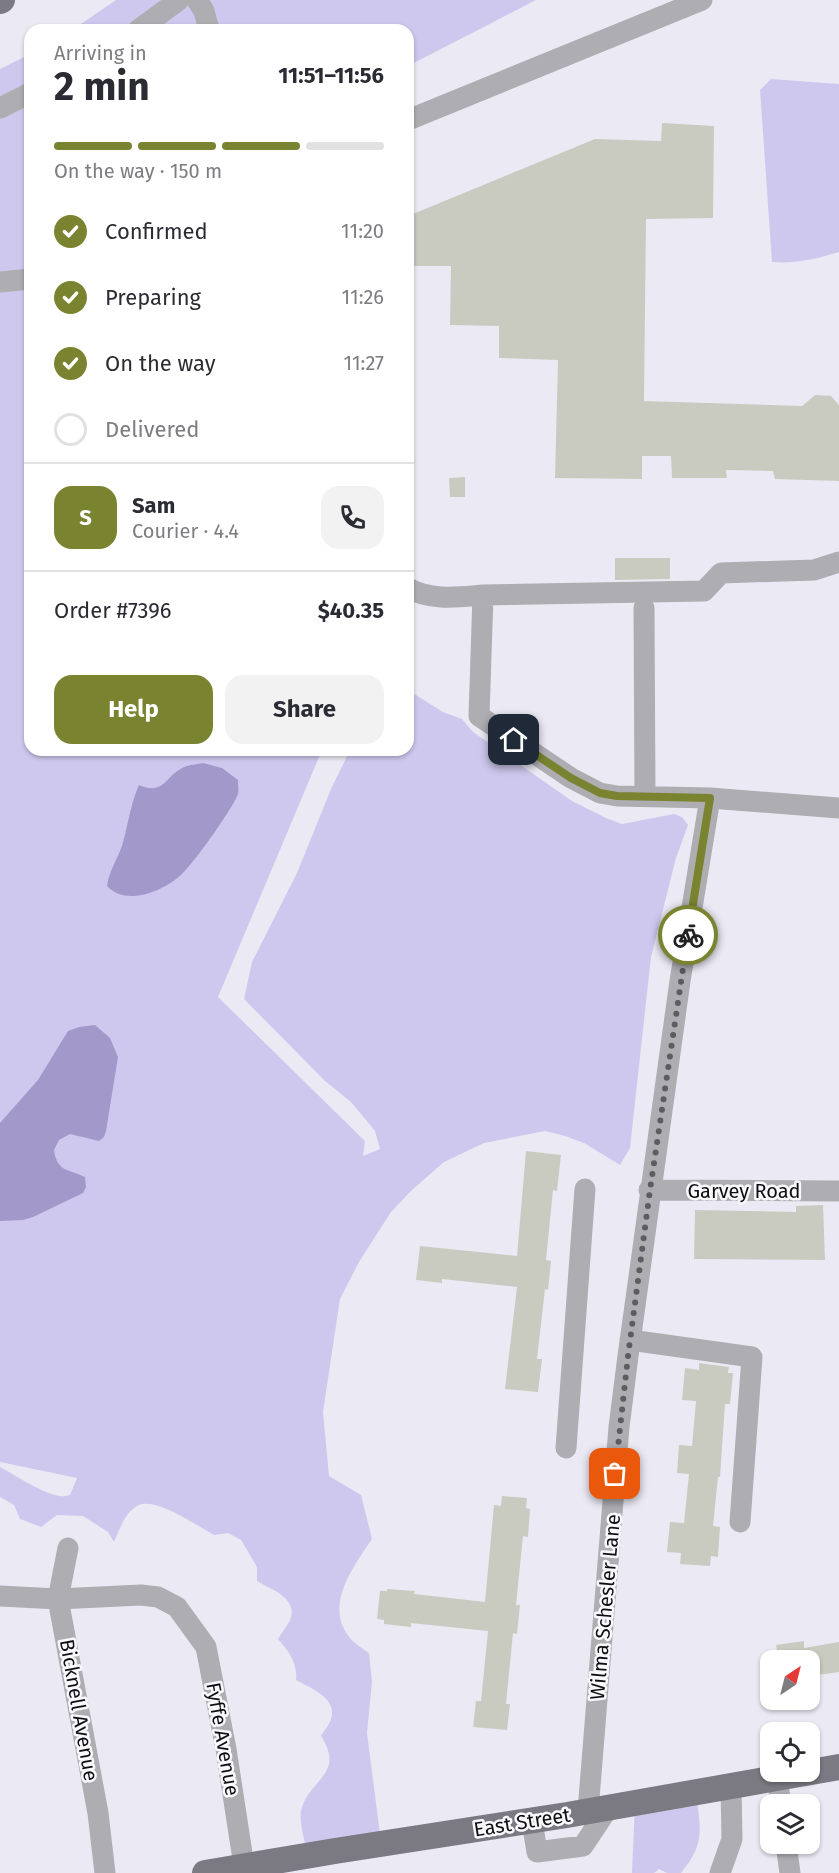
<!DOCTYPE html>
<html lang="en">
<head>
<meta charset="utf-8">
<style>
	body { margin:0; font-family:"Fira Sans",sans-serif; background:#f2f2f3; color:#2b2b33; height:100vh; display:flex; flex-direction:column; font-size:22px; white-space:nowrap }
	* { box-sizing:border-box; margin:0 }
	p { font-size:20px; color:#7c7c81 }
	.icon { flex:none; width:33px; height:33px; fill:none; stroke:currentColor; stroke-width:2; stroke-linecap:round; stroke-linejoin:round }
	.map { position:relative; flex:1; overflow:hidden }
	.drawer { position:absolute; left:24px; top:24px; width:390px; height:732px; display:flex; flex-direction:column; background:#fff; border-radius:18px; box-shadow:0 2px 4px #0004 }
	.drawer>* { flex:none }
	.needle { width:39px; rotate:35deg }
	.tools { position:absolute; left:760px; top:1650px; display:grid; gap:12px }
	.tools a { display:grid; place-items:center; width:60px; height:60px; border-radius:12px; background:#fff; box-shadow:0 2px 4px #0004; font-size:30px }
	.pin { position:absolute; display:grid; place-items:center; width:51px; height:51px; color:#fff; margin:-26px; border-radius:12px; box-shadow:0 3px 9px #0006 }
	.courier { position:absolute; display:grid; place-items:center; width:60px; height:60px; margin:-30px; border:4px solid #7a832f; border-radius:50%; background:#fff; color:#222; box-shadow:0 2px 8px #0007 }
	.summary em { font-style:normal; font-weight:700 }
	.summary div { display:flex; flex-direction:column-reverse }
	.summary { display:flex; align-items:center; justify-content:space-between; height:102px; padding:0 30px }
	h1 { font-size:39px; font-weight:700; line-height:45px }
	.bar { display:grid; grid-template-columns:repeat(4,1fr); gap:9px 6px; align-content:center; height:72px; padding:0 30px }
	.bar i { height:8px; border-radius:4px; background:#e1e1e2 }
	.bar .selected { background:#7a832f }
	.bar p { grid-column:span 4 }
	.line { display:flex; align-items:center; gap:15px; padding:0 30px; border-top:2px solid #e1e1e2 }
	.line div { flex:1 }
	.round { display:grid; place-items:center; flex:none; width:63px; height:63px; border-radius:18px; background:#f2f2f3 }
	ol { padding:0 30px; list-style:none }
	li { display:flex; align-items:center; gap:18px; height:66px }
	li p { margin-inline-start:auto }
	li .icon { padding:6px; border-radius:50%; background:#7a832f; color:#fff; stroke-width:4 }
	li:last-child { color:#7c7c81 }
	li i { width:33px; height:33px; border:3px solid #e1e1e2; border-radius:50% }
	.cta { display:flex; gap:12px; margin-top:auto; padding:12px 30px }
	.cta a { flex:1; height:69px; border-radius:18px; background:#7a832f; color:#fff; font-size:24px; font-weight:700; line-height:69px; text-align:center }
	.cta a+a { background:#f2f2f3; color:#2b2b33 }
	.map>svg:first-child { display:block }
	.green { fill:#cfc8ee }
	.water { fill:#a398ca }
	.building { fill:#c9cbc1 }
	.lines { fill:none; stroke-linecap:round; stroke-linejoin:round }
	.minor { stroke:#aeadb2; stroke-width:21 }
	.major { stroke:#7b7981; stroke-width:26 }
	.done { stroke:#5c5c61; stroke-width:6; stroke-dasharray:0 10.8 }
	.route { stroke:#7a832f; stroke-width:8 }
	.labels { text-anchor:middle; stroke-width:5; stroke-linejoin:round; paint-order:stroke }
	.street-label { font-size:20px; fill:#0f0f12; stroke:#f9f8fe }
</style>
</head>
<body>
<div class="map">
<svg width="839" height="1873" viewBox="0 0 839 1873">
	<rect width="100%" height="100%" fill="#ebeaf4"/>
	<!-- green -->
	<path class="green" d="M 116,0 L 536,0 L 408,66 L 408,30 L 72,30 Z
		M 30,54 L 30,750 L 322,750 L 218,997 L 365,1141 L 363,1156 L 380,1149 L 375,1131 L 351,1102 L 325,1081 L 244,999 L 252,962 L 297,873 L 331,789 L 350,750 L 408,750 L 408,690 L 443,712 L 462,719 L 473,732 L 572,801 L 606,818 L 622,824 L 674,814 L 682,817 L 688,825 L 676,858 L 651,957 L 630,1148 L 620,1165 L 584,1143 L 565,1136 L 545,1131 L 484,1143 L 444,1162 L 412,1190 L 391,1212 L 359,1262 L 340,1299 L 323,1412 L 329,1476 L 361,1495 L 372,1539 C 354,1566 323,1606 350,1638 C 355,1644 363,1649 369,1653 L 372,1682 L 367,1733 L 380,1834 L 307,1853 C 305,1843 299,1821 301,1811 C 308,1779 346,1775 321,1736 C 324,1731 329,1725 331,1719 C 338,1698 310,1688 296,1680 C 298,1664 288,1650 278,1639 C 282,1632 289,1624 291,1617 C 296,1597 270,1589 257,1581 L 257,1567 L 241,1540 L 228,1533 L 214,1535 C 197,1526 154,1495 137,1506 C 124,1514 120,1529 114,1542 L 108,1532 L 83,1516 L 57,1515 L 41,1527 L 20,1519 L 14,1505 L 0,1497 L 0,1467 C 16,1475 53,1502 70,1495 L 77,1478 L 0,1462 L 0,69 Z
		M 771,79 L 839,84 L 839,252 C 816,259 796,264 772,262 L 760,90 Z
		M 696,1795 C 701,1830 705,1844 681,1873 L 667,1873 L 659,1869 L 654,1873 L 632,1873 L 635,1802 Z"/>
	<!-- water -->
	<path class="water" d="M 203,763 L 222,768 L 238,780 C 238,785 239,789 238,794 C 233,808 194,863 182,874 C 164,891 126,907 107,886 C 109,871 117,860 122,846 C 128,826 130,805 139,785 C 164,796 165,776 184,767 C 189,765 197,764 203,763 Z
		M 95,1025 L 110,1038 L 118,1057 L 106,1131 L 104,1137 L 99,1141 L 70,1134 L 59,1140 L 54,1150 C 57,1173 70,1169 85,1177 L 86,1187 L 83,1193 L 33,1217 L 23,1220 L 0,1221 L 0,1123 L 38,1080 L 68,1031 L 79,1027 Z"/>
	<!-- building -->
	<path class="building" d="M 662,123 L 714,126 L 713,218 L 646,219 L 644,401 L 802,406 L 815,395 L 831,396 L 839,405 L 839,481 L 775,479 L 773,471 L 726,470 L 727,478 L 672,478 L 671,456 L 642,456 L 642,479 L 555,478 L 558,360 L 499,358 L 499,326 L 450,325 L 451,266 L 408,266 L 408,216 L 595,139 L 661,141 Z
		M 465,477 L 465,497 L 450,497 L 449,478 Z
		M 615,558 L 670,558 L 670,579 L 615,580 Z
		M 526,1151 L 561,1155 L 557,1191 L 553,1190 L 546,1260 L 551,1261 L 548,1290 L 545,1289 L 537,1359 L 542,1359 L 538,1392 L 505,1389 L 517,1287 L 442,1279 L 442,1283 L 416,1280 L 420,1246 L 517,1256 Z
		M 823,1205 L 825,1260 L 694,1259 L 695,1210 L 796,1212 L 796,1206 Z
		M 699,1363 L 729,1367 L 728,1373 L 733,1373 L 730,1404 L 725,1404 L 720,1477 L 718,1477 L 713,1526 L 720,1527 L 718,1557 L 711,1556 L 710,1566 L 680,1564 L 681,1553 L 667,1552 L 670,1522 L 684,1523 L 689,1474 L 677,1473 L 679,1445 L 692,1446 L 696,1401 L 682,1400 L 685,1368 L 699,1370 Z
		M 502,1496 L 527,1498 L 526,1508 L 530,1509 L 528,1537 L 523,1536 L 516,1605 L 520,1605 L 517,1634 L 513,1633 L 506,1704 L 510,1704 L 507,1730 L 473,1727 L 476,1701 L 481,1701 L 488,1631 L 411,1623 L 411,1627 L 384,1624 L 384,1620 L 377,1619 L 380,1591 L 387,1591 L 387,1589 L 415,1591 L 414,1594 L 485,1602 L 494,1505 L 501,1506 Z
		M 804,1641 L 804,1648 L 839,1642 L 839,1672 L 810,1676 L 810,1660 L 779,1660 L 776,1645 Z"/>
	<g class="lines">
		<!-- minor -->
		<path class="minor" d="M 197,0 L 204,11 L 209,30
			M 138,30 L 179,0
			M 0,108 L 30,93
			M 408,120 L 702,0
			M 0,282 L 30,279
			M 408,588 C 431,601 458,597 483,595 L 704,591 L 721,573 L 814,570 L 839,562
			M 483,595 L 479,716 L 571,778 L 600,793 L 617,796 L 710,798 L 839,808
			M 644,608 L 645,795
			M 649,1190 L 839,1191
			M 630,1340 L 752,1357 L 740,1522
			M 566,1448 L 585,1189
			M 68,1548 L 58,1599 L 98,1813 L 105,1873
			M 0,1596 L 58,1599 L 141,1595 L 158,1597 L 177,1607 L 206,1647 L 226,1749 L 244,1866
			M 777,1778 L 781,1804
			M 588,1811 L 619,1427 L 628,1356 L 680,981 L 710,798
			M 532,1821 L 537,1852 L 583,1846 L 609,1807
			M 786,1844 L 790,1873
			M 720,1873 L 732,1839 L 731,1786"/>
		<!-- major -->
		<path class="major" d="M 0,1 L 2,0
			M 205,1873 L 335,1851 L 567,1815 L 839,1767"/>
	</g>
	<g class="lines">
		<!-- done -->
		<path class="done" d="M 615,1474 L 628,1356 L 650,1190 L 688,935"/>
		<!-- route -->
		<path class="route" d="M 514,740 L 571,778 L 600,793 L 617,796 L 710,798 L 688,935"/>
	</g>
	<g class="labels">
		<!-- street labels -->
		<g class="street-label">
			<text x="744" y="1198">Garvey Road</text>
			<text transform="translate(605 1607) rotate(-85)" y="7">Wilma Schesler Lane</text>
			<text transform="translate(79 1710) rotate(80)" y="7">Bicknell Avenue</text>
			<text transform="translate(223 1739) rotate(80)" y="7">Fyffe Avenue</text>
			<text transform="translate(522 1822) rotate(-9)" y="7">East Street</text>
		</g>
	</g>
</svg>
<div class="tools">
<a><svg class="needle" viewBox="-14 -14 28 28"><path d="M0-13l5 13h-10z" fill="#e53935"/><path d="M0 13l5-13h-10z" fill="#7c7c81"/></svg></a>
<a><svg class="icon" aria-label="locate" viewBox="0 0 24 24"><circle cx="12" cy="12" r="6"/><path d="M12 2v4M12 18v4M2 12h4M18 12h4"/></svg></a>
<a><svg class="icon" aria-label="layers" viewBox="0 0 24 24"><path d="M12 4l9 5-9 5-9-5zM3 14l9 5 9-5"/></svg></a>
</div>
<div class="pin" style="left:615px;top:1474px;background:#ea580c"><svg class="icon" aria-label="bag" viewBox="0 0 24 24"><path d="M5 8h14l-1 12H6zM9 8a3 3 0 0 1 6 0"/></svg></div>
<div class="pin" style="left:514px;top:740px;background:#1f2937"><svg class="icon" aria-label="home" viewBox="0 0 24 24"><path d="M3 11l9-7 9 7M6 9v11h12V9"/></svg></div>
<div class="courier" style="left:688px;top:935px"><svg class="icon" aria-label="bike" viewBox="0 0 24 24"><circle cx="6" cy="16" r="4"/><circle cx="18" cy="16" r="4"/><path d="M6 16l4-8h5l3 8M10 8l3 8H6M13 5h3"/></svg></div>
<section class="drawer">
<div class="summary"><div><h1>2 min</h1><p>Arriving in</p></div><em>11:51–11:56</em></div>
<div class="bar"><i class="selected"></i><i class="selected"></i><i class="selected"></i><i></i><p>On the way · 150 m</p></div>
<ol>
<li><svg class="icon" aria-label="check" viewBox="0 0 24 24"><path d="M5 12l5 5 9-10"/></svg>Confirmed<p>11:20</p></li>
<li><svg class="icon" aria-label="check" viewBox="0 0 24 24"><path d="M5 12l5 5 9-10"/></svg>Preparing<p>11:26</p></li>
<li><svg class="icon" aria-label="check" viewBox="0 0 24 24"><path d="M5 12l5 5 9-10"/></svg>On the way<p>11:27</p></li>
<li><i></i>Delivered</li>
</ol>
<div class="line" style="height:108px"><b class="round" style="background:#7a832f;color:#fff">S</b><div><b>Sam</b><p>Courier · 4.4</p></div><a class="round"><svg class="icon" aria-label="phone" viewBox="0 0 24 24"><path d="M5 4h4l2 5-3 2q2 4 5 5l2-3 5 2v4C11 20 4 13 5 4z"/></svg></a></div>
<div class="line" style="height:78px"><div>Order #7396</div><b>$40.35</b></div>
<div class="cta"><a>Help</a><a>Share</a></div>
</section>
</div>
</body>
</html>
